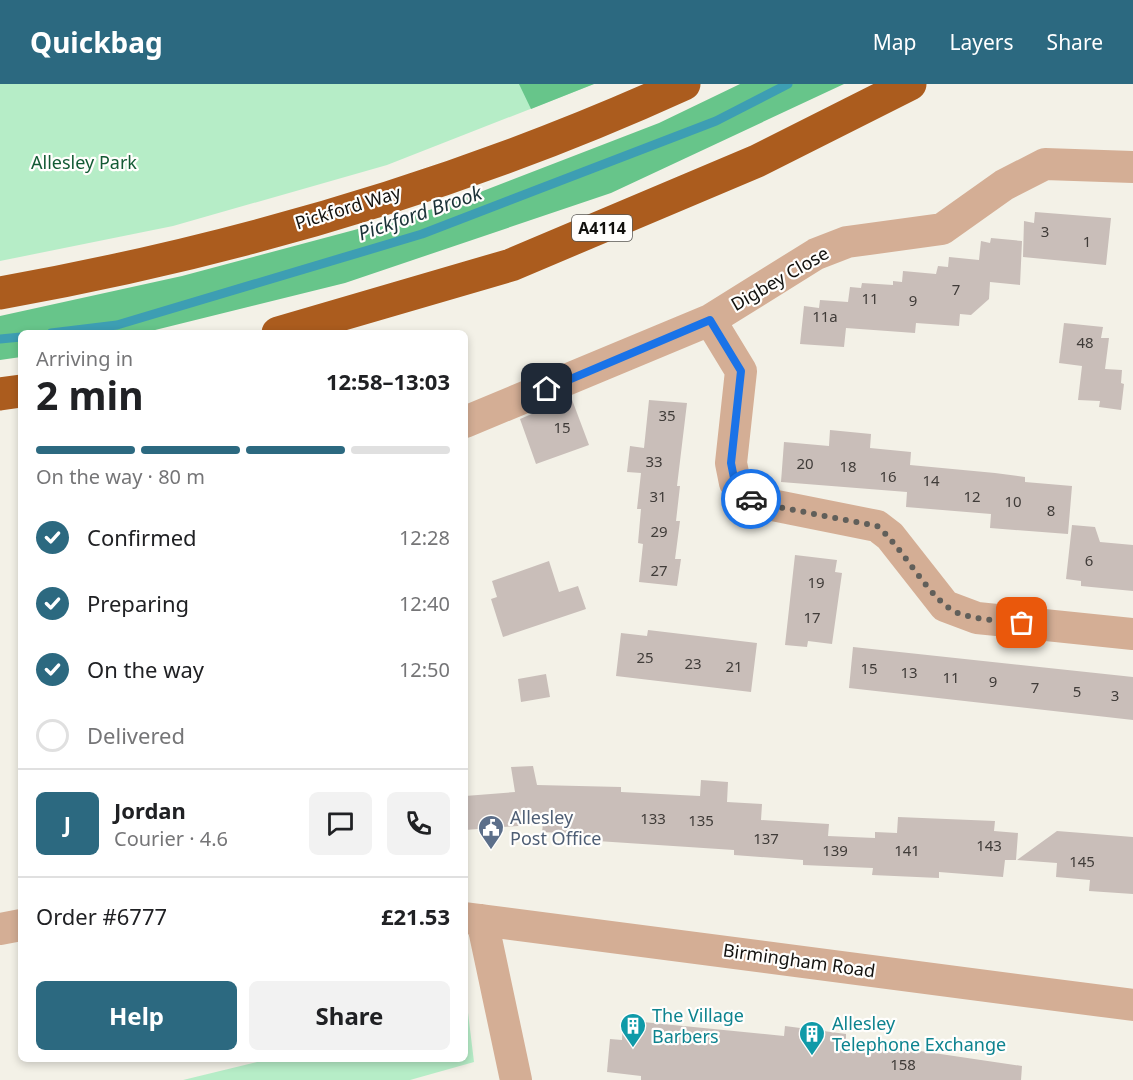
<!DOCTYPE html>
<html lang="en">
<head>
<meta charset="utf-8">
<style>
	body { margin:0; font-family:"Noto Sans",sans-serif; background:#f2f2f2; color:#202124; height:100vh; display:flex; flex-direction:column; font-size:22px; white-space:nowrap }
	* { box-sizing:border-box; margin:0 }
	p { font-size:20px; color:#757577 }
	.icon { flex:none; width:33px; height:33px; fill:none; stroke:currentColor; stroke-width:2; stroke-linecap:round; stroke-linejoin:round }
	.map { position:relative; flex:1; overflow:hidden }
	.panel { position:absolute; left:18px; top:246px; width:450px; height:732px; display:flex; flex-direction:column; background:#fff; border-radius:9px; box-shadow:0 3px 9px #0003 }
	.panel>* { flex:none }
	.pin { position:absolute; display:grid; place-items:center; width:51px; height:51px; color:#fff; margin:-26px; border-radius:12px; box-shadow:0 3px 9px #0006 }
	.courier { position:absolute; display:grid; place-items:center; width:60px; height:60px; margin:-30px; border:4px solid #1a73e8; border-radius:50%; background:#fff; color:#222; box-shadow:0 2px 8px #0007 }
	.overview em { font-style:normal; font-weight:700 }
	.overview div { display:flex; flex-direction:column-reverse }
	.overview { display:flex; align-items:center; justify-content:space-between; height:102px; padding:0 18px }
	h1 { font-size:39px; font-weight:700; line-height:45px }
	.bar { display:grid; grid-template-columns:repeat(4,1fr); gap:9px 6px; align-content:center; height:72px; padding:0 18px }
	.bar i { height:8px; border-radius:4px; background:#e0e0e0 }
	.bar .active { background:#2c6980 }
	.bar p { grid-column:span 4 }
	.line { display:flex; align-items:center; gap:15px; padding:0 18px; border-top:2px solid #e0e0e0 }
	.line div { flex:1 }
	.round { display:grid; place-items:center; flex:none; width:63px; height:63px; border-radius:9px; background:#f2f2f2 }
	ol { padding:0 18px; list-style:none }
	li { display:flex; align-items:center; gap:18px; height:66px }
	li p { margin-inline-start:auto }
	li .icon { padding:6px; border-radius:50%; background:#2c6980; color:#fff; stroke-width:4 }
	li:last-child { color:#757577 }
	li i { width:33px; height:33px; border:3px solid #e0e0e0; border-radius:50% }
	.cta { display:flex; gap:12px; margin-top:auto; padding:12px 18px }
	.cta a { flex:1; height:69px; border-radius:9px; background:#2c6980; color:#fff; font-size:24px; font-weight:700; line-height:69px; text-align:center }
	.cta a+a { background:#f2f2f2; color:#202124 }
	header { display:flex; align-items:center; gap:36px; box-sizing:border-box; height:84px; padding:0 30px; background:#2c6980; color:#fff }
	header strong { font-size:28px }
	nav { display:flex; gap:33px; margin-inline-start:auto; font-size:21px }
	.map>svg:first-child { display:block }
	.green { fill:#b6edc7 }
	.forest { fill:#67c58a }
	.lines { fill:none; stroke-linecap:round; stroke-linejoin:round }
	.stream { stroke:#3d9eb3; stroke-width:9 }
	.building { fill:#c9beb9 }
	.minor { stroke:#d4ae95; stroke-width:32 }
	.highway { stroke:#ab5c1e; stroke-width:33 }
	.done { stroke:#615f5a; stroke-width:6; stroke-dasharray:0 10.8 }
	.route { stroke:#1a73e8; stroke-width:8 }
	.labels { text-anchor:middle; stroke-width:4.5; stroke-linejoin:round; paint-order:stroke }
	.number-label { font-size:15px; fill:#403c39 }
	.shield { fill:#fffefc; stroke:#595855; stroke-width:1.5 }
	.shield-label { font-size:16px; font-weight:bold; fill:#12110e }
	.park-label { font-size:18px; fill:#135a34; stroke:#fffefc }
	.street-label { font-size:18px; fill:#12110e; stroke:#fffefc }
	.service-label { font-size:18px; fill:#4e5e75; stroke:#fffefc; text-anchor:start }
	.culture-label { font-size:18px; fill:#0d838f; stroke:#fffefc; text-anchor:start }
	.water-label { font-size:20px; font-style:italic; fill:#1b3238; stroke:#fffefc }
</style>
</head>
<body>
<header>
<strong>Quickbag</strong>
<nav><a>Map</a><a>Layers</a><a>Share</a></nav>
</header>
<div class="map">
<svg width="1133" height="996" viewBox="0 0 1133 996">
	<rect width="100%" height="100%" fill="#f3f1e7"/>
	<!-- green -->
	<path class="green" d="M 0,0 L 594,0 L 387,81 L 173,142 L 0,177 Z
		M 465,904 L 474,978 L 410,996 L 183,996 L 269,975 L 465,975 Z"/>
	<!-- forest -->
	<path class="forest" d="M 519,0 L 594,0 L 531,25 Z
		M 740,0 L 844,0 L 611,109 L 345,199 L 143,249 L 21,249 L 21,273 L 0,276 L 0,232 L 182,192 L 444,122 L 659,39 Z"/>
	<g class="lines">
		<!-- stream -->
		<path class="stream" d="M 51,249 L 117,241 L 422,150 L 716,37 L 788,0
			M 0,255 L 21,253"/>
	</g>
	<!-- building -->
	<path class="building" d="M 1035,128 L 1111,134 L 1106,181 L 1023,173 L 1024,137 L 1034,139 Z
		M 991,154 L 1022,157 L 1020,201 L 990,198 L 989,215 L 971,231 L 960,230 L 959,242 L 916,239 L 915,249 L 846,244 L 844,263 L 800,260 L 804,222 L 819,224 L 820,216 L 848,218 L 850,203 L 861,204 L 862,199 L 893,201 L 893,197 L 902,198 L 903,187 L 936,190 L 938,182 L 948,183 L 949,173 L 979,176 L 981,157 L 990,159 Z
		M 1064,239 L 1103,243 L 1101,254 L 1109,254 L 1105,285 L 1122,286 L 1121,299 L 1124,300 L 1121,326 L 1099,323 L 1100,317 L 1078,316 L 1082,282 L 1059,279 Z
		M 571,313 L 589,361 L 536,380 L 520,335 Z
		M 649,316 L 687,319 L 677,402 L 680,402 L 676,437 L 680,437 L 675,475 L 681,475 L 677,502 L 639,498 L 643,460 L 638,459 L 641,425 L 637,425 L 641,389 L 627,388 L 630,362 L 644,364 Z
		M 830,346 L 871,350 L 870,364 L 911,368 L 910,381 L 995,389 L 1025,393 L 1025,398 L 1072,402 L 1068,450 L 990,444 L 991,430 L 906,423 L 907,408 L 781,398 L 784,358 L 829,362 Z
		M 1072,441 L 1095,443 L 1100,458 L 1133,461 L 1133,507 L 1081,502 L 1081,497 L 1066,495 Z
		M 795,471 L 837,476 L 835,488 L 842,489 L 832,560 L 808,557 L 807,563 L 785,561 Z
		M 549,477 L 559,508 L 578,502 L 586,525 L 503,553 L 491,515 L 497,513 L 492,497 Z
		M 648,546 L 757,559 L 751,608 L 616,592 L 621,549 L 647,552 Z
		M 853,563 L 1133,593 L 1133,636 L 849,604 Z
		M 546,590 L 550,613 L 521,618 L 518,595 Z
		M 533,682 L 537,701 L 621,703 L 621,708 L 700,712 L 701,696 L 728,698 L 727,718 L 762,720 L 761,736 L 829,740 L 828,752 L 875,754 L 875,748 L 897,749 L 898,733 L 995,737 L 994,747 L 1018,749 L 1016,776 L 1005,776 L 1003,793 L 939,788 L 939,794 L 872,791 L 873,784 L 803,781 L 803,776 L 734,771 L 734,766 L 597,757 L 597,751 L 542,748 L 543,740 L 465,746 L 465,712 L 515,708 L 511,683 Z
		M 1057,747 L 1133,753 L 1133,810 L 1089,807 L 1090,796 L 1056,793 L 1057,779 L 1017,776 Z
		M 623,936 L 784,952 L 785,942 L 846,950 L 846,956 L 1022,982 L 1021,996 L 641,996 L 641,992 L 607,988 L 610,955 L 622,956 Z"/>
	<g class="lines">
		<!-- minor -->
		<path class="minor" d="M 710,236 L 741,287 L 731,379 L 735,399 L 752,417 L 877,442 L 890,452 L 945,522 L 977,534 L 1133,550
			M 465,338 L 710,236 L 816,170 L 847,158 L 942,145 L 1004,101 L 1045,80 L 1133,83
			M 465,834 L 1133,921
			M 482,836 L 516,996
			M 0,845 L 21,841"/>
		<!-- highway -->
		<path class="highway" d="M 0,209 C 234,167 467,99 684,0
			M 278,249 L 511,181 L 757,77 L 910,0
			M 0,310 L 21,307"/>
	</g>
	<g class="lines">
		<!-- done -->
		<path class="done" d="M 751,415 L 773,422 L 877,442 C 903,463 931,519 958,529 C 978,536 1000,537 1022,539"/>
		<!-- route -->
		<path class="route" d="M 547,305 L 710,236 L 741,287 L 731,379 L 735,399 L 751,415"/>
	</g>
	<!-- icons -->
	<defs>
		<symbol id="civic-pin" viewBox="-11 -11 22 30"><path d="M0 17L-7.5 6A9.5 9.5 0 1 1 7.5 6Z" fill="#5c6f8a" stroke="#fffefc"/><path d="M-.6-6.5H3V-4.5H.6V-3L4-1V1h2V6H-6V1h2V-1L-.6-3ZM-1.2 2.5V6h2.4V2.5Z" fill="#fff"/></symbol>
		<symbol id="building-pin" viewBox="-11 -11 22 30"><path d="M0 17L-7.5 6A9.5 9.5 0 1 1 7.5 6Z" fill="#0f9aa8" stroke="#fffefc"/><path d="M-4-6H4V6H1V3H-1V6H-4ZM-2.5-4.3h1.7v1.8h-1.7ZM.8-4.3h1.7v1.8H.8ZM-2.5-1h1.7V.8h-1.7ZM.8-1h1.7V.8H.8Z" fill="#fff"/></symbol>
	</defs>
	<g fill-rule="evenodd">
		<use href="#civic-pin" x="476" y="729" width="30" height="40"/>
		<use href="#building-pin" x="618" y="927" width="30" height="40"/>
		<use href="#building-pin" x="797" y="935" width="30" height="40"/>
	</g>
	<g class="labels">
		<!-- number labels -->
		<g class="number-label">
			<text x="1045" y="153">3</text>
			<text x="1087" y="163">1</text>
			<text x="956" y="211">7</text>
			<text x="870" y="220">11</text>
			<text x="913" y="222">9</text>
			<text x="825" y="238">11a</text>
			<text x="1085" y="264">48</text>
			<text x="667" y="337">35</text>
			<text x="562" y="349">15</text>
			<text x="654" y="383">33</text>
			<text x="805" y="385">20</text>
			<text x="848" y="388">18</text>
			<text x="888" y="398">16</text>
			<text x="931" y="402">14</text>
			<text x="658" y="418">31</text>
			<text x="972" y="418">12</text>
			<text x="1013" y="423">10</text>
			<text x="1051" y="432">8</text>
			<text x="659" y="453">29</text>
			<text x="1089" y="482">6</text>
			<text x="659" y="492">27</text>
			<text x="816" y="504">19</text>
			<text x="812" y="539">17</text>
			<text x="645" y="579">25</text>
			<text x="693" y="585">23</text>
			<text x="734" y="588">21</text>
			<text x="869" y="590">15</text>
			<text x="909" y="594">13</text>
			<text x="951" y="599">11</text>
			<text x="993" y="603">9</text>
			<text x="1035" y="609">7</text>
			<text x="1077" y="613">5</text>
			<text x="1115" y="617">3</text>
			<text x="653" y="740">133</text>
			<text x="701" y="742">135</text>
			<text x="766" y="760">137</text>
			<text x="989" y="767">143</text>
			<text x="835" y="772">139</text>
			<text x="907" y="772">141</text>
			<text x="1082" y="783">145</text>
			<text x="903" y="986">158</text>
		</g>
		<!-- shield labels -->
		<rect class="shield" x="572" y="131" width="60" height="26" rx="4.5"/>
		<g class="shield-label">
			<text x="602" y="150">A4114</text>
		</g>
		<!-- park labels -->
		<g class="park-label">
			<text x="84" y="85">Allesley Park</text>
		</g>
		<!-- street labels -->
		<g class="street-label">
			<text transform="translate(348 124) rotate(-17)" y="6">Pickford Way</text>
			<text transform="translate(780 195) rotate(-30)" y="6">Digbey Close</text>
			<text transform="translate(799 877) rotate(8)" y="6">Birmingham Road</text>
		</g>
		<!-- service labels -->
		<g class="service-label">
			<text x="510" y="740">Allesley<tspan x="510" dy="21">Post Office</tspan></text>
		</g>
		<!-- culture labels -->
		<g class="culture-label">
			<text x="652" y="938">The Village<tspan x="652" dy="21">Barbers</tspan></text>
			<text x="832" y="946">Allesley<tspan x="832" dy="21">Telephone Exchange</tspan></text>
		</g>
		<!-- water labels -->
		<g class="water-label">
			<text transform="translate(420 129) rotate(-19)" y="7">Pickford Brook</text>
		</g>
	</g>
</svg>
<div class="pin" style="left:1022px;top:539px;background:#ea580c"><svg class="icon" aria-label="bag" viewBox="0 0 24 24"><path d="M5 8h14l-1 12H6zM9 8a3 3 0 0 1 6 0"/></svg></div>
<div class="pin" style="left:547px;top:305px;background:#1f2937"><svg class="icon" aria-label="home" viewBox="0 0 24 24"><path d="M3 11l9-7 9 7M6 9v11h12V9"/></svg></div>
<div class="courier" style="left:751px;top:415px"><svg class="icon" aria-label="car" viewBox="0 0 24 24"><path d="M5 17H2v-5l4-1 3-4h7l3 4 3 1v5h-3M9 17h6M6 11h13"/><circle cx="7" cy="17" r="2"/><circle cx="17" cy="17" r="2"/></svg></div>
<section class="panel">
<div class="overview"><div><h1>2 min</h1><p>Arriving in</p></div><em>12:58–13:03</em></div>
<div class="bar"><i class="active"></i><i class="active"></i><i class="active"></i><i></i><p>On the way · 80 m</p></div>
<ol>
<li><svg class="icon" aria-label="check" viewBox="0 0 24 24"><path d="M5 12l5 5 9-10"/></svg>Confirmed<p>12:28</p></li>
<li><svg class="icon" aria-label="check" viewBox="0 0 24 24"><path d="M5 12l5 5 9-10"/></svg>Preparing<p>12:40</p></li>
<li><svg class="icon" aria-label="check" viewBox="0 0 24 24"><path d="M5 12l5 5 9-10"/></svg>On the way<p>12:50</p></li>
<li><i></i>Delivered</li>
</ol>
<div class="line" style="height:108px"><b class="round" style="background:#2c6980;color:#fff">J</b><div><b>Jordan</b><p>Courier · 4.6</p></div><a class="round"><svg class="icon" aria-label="chat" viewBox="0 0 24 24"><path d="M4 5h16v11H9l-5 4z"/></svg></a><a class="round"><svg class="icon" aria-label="phone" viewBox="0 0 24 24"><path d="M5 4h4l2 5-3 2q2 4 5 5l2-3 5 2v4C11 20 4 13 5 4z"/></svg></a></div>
<div class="line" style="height:78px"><div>Order #6777</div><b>£21.53</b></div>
<div class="cta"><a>Help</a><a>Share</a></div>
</section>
</div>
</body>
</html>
